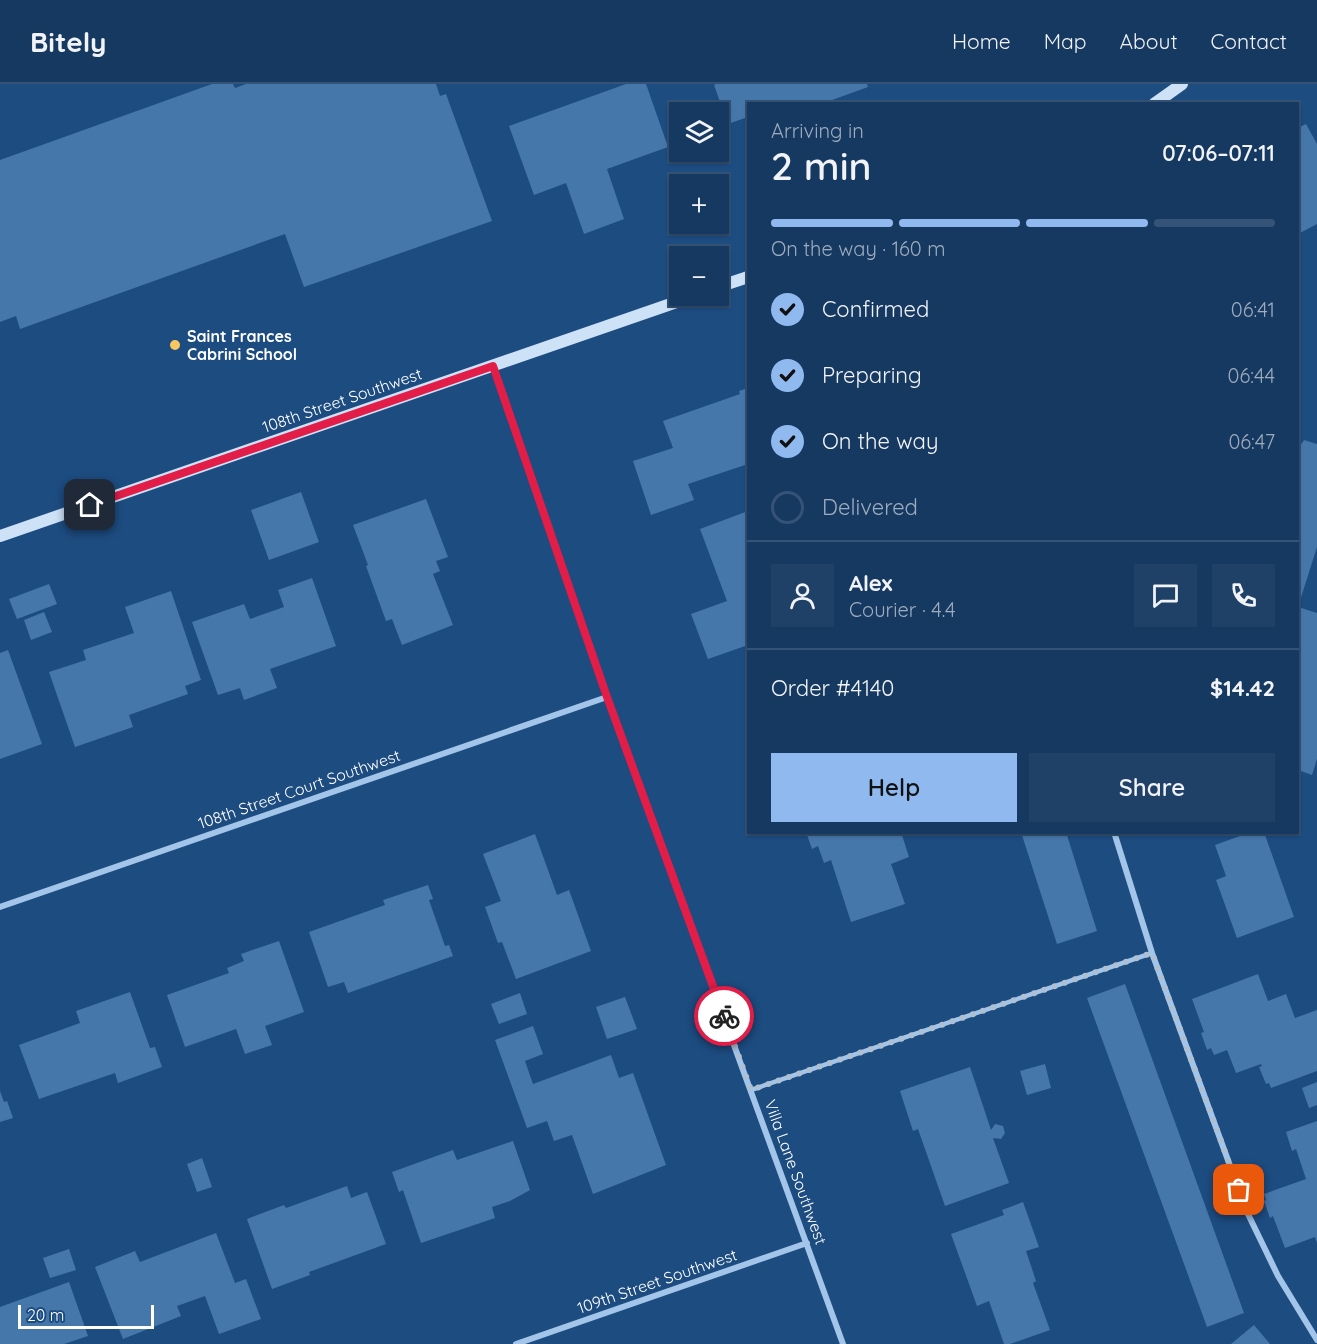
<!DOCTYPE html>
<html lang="en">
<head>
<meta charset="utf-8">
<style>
	body { margin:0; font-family:Quicksand,sans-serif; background:#1f4067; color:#f1f3f6; height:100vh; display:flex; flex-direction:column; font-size:22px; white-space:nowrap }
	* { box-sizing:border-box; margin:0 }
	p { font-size:20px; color:#9eacbd }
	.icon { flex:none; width:33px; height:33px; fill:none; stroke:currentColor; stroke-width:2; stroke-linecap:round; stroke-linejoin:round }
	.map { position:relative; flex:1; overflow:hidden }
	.drawer { position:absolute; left:747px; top:18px; width:552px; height:732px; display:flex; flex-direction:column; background:#163961; border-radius:0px; box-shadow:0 2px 4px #0004,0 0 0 2px #355376 }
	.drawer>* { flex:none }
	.controls { position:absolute; left:669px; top:18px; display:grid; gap:12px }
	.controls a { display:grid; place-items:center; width:60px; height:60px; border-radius:0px; background:#163961; box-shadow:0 2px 4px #0004,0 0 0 2px #355376; font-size:30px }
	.scale { position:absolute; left:18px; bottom:15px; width:136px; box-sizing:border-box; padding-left:6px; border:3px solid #fff; border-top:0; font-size:16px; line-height:21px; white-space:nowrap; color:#fff; -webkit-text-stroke:4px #1d4c81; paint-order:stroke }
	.pin { position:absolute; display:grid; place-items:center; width:51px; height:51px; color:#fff; margin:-26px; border-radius:12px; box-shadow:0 3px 9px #0006 }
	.courier { position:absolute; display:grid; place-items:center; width:60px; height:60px; margin:-30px; border:4px solid #e11d48; border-radius:50%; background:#fff; color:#222; box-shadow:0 2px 8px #0007 }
	.headline em { font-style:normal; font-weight:600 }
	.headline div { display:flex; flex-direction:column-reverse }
	.headline { display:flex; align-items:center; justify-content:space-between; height:102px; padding:0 24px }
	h1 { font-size:39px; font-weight:600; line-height:45px }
	.bar { display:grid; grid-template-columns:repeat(4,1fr); gap:9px 6px; align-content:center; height:72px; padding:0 24px }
	.bar i { height:8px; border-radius:4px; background:#355376 }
	.bar .current { background:#90b9f0 }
	.bar p { grid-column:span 4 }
	.line { display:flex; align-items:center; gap:15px; padding:0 24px; border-top:2px solid #355376 }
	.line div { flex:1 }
	.round { display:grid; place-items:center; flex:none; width:63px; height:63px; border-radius:0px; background:#1f4067 }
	ol { padding:0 24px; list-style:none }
	li { display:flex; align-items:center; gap:18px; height:66px }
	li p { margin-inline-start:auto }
	li .icon { padding:6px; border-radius:50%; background:#90b9f0; color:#111; stroke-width:4 }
	li:last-child { color:#9eacbd }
	li i { width:33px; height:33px; border:3px solid #355376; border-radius:50% }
	.action { display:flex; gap:12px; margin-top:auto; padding:12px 24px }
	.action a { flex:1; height:69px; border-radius:0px; background:#90b9f0; color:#111; font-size:24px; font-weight:600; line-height:69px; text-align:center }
	.action a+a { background:#1f4067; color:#f1f3f6 }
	header { display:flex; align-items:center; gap:36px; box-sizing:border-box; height:84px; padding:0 30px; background:#163961; border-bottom:2px solid #355376 }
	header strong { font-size:28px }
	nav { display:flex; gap:33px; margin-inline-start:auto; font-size:21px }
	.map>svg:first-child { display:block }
	.building { fill:#4677ab }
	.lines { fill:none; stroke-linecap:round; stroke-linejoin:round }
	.lane { stroke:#a2c5e9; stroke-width:4.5 }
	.street { stroke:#a2c5e9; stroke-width:6 }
	.secondary { stroke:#cde1f7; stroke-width:12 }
	.done { stroke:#b0c0d3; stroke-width:6; stroke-dasharray:0 10.8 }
	.route { stroke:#e11d48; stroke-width:8 }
	.poi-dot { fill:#f9c761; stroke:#1d4c81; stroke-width:2 }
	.labels { text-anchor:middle; stroke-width:4.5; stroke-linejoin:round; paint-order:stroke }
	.poi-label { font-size:16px; font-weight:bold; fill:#fff; stroke:#1d4c81; text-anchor:start }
	.street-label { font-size:16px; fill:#fff; stroke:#1d4c81 }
</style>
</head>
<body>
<header>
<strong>Bitely</strong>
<nav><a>Home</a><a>Map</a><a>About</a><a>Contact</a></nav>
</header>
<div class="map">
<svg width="1317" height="1260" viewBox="0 0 1317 1260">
	<rect width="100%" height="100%" fill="#1d4c81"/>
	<!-- building -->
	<path class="building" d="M 212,0 L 233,0 L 235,4 L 246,0 L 436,0 L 440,12 L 446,10 L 492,137 L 304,203 L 285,150 L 20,245 L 16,232 L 0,238 L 0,76 Z
		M 626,0 L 646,0 L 668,63 L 607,85 L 624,135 L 584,150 L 566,99 L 534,111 L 509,42 Z
		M 716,0 L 867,0 L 868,3 L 821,20 L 748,20 L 748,44 L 745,34 L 728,40 L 714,1 Z
		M 1306,40 L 1317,60 L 1317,140 L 1298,150 L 1298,44 Z
		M 748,304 L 748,380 L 688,400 L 694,416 L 651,431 L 633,377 L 673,364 L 663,337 L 740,310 L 739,307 Z
		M 1304,356 L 1317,360 L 1317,463 L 1298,523 L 1317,529 L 1317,675 L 1312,691 L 1298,686 L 1298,365 Z
		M 301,408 L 319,458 L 269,476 L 251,426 Z
		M 426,415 L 448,473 L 436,477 L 440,487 L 433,490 L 453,541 L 402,561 L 392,535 L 386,537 L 366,482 L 368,481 L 353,441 Z
		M 748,427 L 748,561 L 708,575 L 691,530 L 727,517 L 700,445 Z
		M 312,494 L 336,562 L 270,585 L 277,604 L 244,616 L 240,604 L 218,611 L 192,538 L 244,520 L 250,535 L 284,523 L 278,506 Z
		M 49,500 L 57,520 L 17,535 L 9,515 Z
		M 171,507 L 201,596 L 185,602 L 188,610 L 129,631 L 133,643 L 75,663 L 49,588 L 86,576 L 83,566 L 134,549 L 125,523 Z
		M 44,528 L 52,548 L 31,556 L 24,536 Z
		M 8,566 L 42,660 L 0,675 L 0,569 Z
		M 806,748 L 901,748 L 909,773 L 891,780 L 905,820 L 851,838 L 831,776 L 824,779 L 818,762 L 812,765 Z
		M 1021,748 L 1066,748 L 1097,847 L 1057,860 Z
		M 1251,748 L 1264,748 L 1294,833 L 1237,854 L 1216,796 L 1226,792 L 1215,761 Z
		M 535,750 L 557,811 L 569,806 L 591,867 L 516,895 L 502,858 L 498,859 L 485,823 L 501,817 L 483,770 Z
		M 428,801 L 433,815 L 429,816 L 445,862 L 449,861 L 453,872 L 348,909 L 344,898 L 328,903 L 309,848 L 385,821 L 383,816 Z
		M 279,857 L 304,928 L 265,942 L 272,961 L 245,970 L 236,945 L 185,963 L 167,911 L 229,889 L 227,884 L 244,877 L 241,870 Z
		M 1258,890 L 1268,917 L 1286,910 L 1295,934 L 1317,926 L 1317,987 L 1271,1004 L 1269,999 L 1266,1000 L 1259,983 L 1262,982 L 1261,980 L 1236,989 L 1227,966 L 1214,971 L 1211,964 L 1207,966 L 1201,949 L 1204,948 L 1192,915 Z
		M 1125,900 L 1244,1229 L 1207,1243 L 1087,914 Z
		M 130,908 L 150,964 L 155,963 L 162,983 L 118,999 L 115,989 L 39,1015 L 19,961 L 80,939 L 76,927 Z
		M 520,909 L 527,930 L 499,940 L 491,920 Z
		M 625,913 L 637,945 L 607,955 L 596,923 Z
		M 533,942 L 543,970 L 525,977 L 533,1000 L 611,971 L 619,994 L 633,989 L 666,1081 L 593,1110 L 572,1051 L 554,1057 L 547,1037 L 527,1044 L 495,956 Z
		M 1045,980 L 1051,1004 L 1027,1011 L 1020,987 Z
		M 970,983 L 991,1046 L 995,1040 L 1003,1042 L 1005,1049 L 1001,1055 L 993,1054 L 1009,1099 L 945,1122 L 918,1045 L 913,1047 L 900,1007 Z
		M 1317,998 L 1317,1021 L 1309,1024 L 1302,1004 Z
		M 0,1007 L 4,1018 L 7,1017 L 13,1034 L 0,1038 Z
		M 1317,1037 L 1317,1159 L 1315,1153 L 1285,1164 L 1273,1132 L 1270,1134 L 1264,1117 L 1266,1116 L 1264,1110 L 1306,1095 L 1296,1065 L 1292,1067 L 1286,1048 Z
		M 513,1057 L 530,1106 L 510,1117 L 492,1123 L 495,1134 L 421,1159 L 403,1106 L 399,1108 L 392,1088 L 453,1066 L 457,1076 Z
		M 202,1074 L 212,1103 L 197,1108 L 187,1080 Z
		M 347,1102 L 351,1114 L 367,1108 L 386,1160 L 309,1188 L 310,1191 L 272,1205 L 247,1135 L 284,1121 L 286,1124 Z
		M 1023,1118 L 1039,1163 L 1026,1167 L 1036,1197 L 1033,1199 L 1050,1246 L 1010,1260 L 1004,1260 L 989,1217 L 977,1222 L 951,1150 L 1004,1131 L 1002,1126 Z
		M 216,1149 L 235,1199 L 246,1195 L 261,1235 L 219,1250 L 205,1212 L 177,1222 L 181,1232 L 123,1255 L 95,1183 L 135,1167 L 140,1178 Z
		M 69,1165 L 76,1186 L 50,1194 L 43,1174 Z
		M 69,1198 L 88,1252 L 64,1260 L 0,1260 L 0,1223 Z
		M 1254,1241 L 1270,1260 L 1231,1260 Z"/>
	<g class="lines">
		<!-- lane -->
		<path class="lane" d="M 751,1006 L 1152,869"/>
		<!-- street -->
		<path class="street" d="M 493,282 L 607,613 L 843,1260
			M 1114,748 L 1152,869 L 1247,1128 L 1278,1192 L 1317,1256
			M 0,823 L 607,613
			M 516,1260 L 807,1159"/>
		<!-- secondary -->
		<path class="secondary" d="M 1154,20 L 1182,0
			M 718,203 L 748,193
			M 0,452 L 694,212"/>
	</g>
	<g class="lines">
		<!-- done -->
		<path class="done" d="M 724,932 L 751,1006 L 1152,869 L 1239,1106"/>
		<!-- route -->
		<path class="route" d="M 90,421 L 493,282 L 607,613 L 724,932"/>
	</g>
	<!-- markers -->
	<circle class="poi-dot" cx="175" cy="261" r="6"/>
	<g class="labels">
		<!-- poi labels -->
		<g class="poi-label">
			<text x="187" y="258">Saint Frances<tspan x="187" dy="18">Cabrini School</tspan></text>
		</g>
		<!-- street labels -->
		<g class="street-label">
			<text transform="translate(342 316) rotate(-19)" y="6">108th Street Southwest</text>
			<text transform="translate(299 705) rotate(-19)" y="6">108th Street Court Southwest</text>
			<text transform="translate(796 1088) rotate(70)" y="6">Villa Lane Southwest</text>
			<text transform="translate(657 1197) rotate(-19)" y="6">109th Street Southwest</text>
		</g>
	</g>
</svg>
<div class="controls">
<a><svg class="icon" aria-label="layers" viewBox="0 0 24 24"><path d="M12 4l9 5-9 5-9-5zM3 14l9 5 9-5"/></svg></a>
<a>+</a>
<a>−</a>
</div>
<div class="scale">20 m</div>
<div class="pin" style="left:1239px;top:1106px;background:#ea580c"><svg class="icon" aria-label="bag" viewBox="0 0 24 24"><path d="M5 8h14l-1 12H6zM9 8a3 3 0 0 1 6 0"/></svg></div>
<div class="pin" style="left:90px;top:421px;background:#1f2937"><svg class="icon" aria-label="home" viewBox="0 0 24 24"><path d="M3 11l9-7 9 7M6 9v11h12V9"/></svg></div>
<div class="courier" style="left:724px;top:932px"><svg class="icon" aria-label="bike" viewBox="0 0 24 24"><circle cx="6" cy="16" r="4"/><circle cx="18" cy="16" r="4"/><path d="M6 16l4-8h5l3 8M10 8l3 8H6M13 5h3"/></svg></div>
<section class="drawer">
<div class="headline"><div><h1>2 min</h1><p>Arriving in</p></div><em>07:06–07:11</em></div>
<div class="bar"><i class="current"></i><i class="current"></i><i class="current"></i><i></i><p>On the way · 160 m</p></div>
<ol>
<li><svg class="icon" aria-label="check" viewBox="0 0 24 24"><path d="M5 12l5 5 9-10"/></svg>Confirmed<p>06:41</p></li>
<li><svg class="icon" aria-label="check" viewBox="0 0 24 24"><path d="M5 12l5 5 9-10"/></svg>Preparing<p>06:44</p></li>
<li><svg class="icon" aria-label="check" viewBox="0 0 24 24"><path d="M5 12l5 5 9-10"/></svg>On the way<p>06:47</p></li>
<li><i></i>Delivered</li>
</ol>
<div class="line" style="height:108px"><a class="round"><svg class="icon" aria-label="person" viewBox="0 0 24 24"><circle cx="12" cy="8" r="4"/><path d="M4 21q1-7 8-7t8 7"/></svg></a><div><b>Alex</b><p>Courier · 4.4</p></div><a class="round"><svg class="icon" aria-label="chat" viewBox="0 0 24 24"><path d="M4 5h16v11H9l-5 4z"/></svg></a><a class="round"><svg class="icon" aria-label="phone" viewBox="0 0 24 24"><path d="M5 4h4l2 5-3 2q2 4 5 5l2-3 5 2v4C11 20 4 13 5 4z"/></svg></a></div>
<div class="line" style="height:78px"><div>Order #4140</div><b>$14.42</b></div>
<div class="action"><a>Help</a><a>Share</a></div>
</section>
</div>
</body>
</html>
